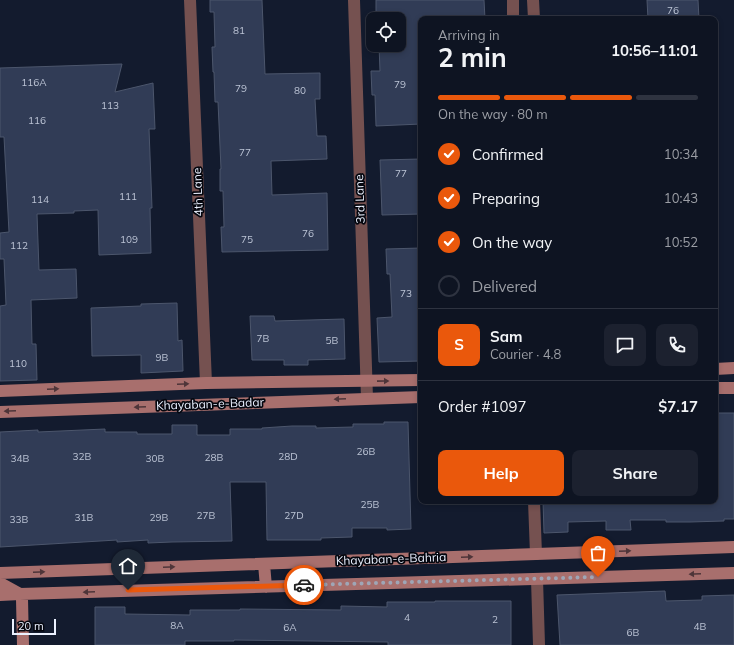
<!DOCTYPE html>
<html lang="en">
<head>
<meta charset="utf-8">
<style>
	body { margin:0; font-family:Mulish,sans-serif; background:#1c212f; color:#f1f3f6; height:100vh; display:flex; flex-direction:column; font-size:15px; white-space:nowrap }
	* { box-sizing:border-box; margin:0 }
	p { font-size:13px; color:#9b9ea5 }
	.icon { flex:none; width:22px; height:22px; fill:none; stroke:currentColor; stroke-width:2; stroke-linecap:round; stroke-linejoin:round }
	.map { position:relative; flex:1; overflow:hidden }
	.panel { position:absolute; left:418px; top:16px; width:300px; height:488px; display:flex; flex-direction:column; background:#0e1422; border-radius:8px; box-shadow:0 2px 6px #0003,0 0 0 1px #2e3340 }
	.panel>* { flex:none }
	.tools { position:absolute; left:366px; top:12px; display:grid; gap:8px }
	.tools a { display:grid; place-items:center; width:40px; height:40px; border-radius:8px; background:#0e1422; box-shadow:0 2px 6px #0003,0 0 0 1px #2e3340; font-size:20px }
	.scale { position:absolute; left:12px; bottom:10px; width:44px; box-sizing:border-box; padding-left:4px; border:2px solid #ebf1ff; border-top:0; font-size:11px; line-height:14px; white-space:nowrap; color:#ebf1ff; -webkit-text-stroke:3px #04060e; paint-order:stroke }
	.pin { position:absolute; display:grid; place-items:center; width:34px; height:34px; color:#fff; margin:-41px -17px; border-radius:50% 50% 50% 0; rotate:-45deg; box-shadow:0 0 4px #0007 }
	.pin .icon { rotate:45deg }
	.courier { position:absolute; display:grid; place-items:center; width:40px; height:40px; margin:-20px; border:3px solid #ea580c; border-radius:50%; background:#fff; color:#222; box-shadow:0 1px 5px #0007 }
	.head em { font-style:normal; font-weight:700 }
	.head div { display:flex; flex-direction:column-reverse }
	.head { display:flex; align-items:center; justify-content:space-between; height:68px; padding:0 20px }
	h1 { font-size:26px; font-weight:700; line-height:30px }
	.bar { display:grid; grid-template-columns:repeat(4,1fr); gap:6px 4px; align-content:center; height:48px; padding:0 20px }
	.bar i { height:5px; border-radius:3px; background:#2e3340 }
	.bar .on { background:#ea580c }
	.bar p { grid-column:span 4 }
	.line { display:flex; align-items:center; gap:10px; padding:0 20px; border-top:1px solid #2e3340 }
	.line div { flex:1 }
	.round { display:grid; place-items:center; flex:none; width:42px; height:42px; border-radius:8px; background:#1c212f }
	ol { padding:0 20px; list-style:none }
	li { display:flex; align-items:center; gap:12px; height:44px }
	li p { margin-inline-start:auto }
	li .icon { padding:4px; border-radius:50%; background:#ea580c; color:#fff; stroke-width:4 }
	li:last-child { color:#9b9ea5 }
	li i { width:22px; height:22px; border:2px solid #2e3340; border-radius:50% }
	.action { display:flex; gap:8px; margin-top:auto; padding:8px 20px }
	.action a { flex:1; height:46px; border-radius:8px; background:#ea580c; color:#fff; font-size:16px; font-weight:700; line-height:46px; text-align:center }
	.action a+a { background:#1c212f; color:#f1f3f6 }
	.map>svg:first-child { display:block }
	.building { fill:#313c56; stroke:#4c566c }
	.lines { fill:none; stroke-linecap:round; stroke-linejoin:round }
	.street { stroke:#755150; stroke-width:12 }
	.secondary { stroke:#a86f6d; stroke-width:12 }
	.oneway { fill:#4e3539 }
	.done { stroke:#9fa6b6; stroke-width:4; stroke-dasharray:0 7.2 }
	.route { stroke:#ea580c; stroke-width:5 }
	.labels { text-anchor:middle; stroke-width:3.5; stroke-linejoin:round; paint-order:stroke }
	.number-label { font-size:10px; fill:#bcc4d5 }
	.street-label { font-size:12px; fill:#ebf1ff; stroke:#04060e }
</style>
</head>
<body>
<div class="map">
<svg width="734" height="645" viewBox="0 0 734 645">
	<rect width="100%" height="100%" fill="#131b2e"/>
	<!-- building -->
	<path class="building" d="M 210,0 L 262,0 L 265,74 L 320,73 L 320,99 L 315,99 L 317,136 L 326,136 L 327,159 L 271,161 L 272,195 L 327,193 L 328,250 L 222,252 L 221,227 L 224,227 L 223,191 L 220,191 L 220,169 L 221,169 L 218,102 L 215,102 L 214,72 L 213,72 L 212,47 L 215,47 L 214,12 L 210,12 Z
		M 376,0 L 484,0 L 485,19 L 421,19 L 421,124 L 376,126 L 375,95 L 372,95 L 371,71 L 380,71 L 379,45 L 399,45 L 399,19 L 376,19 Z
		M 647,0 L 698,0 L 699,19 L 648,19 Z
		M 122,64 L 115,92 L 153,83 L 155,129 L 149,129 L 152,208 L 150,208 L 151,253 L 99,255 L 98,210 L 74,211 L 74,213 L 37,214 L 39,270 L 76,269 L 77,298 L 31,300 L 32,344 L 36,344 L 37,380 L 0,381 L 0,306 L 6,305 L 4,259 L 0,259 L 0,233 L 9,232 L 4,137 L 0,137 L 0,68 Z
		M 421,159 L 421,214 L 382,215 L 380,160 Z
		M 421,248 L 421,361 L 379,362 L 377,318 L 392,317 L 390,274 L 387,274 L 386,249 Z
		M 177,303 L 178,341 L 182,340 L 183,371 L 141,373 L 141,355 L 92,356 L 91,308 L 141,306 L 141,304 Z
		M 250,316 L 274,316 L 275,321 L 344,319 L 345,359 L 308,360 L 308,365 L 284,365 L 284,360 L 252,360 Z
		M 715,413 L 734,413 L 734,519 L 724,519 L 724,521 L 690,522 L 666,522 L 666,520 L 630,520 L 631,530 L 606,530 L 606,521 L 568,522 L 568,532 L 544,533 L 543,501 L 715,501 Z
		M 384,422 L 408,422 L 411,529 L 387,530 L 387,528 L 352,528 L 352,537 L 321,538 L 321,540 L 267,540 L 266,482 L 230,482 L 232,541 L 172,542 L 148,543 L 148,540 L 117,542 L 117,540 L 0,547 L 0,432 L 38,430 L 38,432 L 105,429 L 105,432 L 137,432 L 137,434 L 172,434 L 172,425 L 197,425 L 197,435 L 230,435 L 230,429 L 262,429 L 262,428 L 292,426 L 316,426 L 316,428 L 353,427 L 353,424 L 384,424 Z
		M 665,591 L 666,601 L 702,600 L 702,596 L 734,595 L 734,645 L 560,645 L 557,595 Z
		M 435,601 L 511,601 L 511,645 L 388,645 L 388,642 L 234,640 L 234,641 L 185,641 L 185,645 L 95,645 L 95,607 L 125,607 L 125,614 L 190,615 L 190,610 L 240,610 L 240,609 L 341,610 L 341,606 L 387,607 L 387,602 L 435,602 Z"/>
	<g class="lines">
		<!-- street -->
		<path class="street" d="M 190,0 L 206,383
			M 354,0 L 367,398
			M 513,0 L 513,19
			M 533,0 L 534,19
			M 534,501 L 536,554
			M 537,579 L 539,645"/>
		<!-- secondary -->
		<path class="secondary" d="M 715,369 L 734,368
			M 715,388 L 734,388
			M 0,391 L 206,383 L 421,380
			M 0,412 L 421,397
			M 264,564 L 266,587
			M 0,573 L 734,547
			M 0,583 L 20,594 L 22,599 L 23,645
			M 0,595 L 20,594 L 734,573"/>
	</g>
	<!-- one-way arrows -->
	<defs><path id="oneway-solid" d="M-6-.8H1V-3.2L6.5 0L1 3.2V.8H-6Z"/></defs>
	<g class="oneway">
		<use href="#oneway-solid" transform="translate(383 381) rotate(-1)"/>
		<use href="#oneway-solid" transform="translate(183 384) rotate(-2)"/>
		<use href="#oneway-solid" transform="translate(53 389) rotate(-2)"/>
		<use href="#oneway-solid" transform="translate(340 399) rotate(178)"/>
		<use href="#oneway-solid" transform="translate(140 407) rotate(178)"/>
		<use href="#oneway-solid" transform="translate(10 411) rotate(178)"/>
		<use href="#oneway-solid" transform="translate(625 551) rotate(-2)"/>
		<use href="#oneway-solid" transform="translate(467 557) rotate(-2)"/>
		<use href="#oneway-solid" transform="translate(169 567) rotate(-2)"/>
		<use href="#oneway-solid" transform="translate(39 572) rotate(-2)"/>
		<use href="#oneway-solid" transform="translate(695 574) rotate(178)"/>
		<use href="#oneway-solid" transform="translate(89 592) rotate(178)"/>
	</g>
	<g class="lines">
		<!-- done -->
		<path class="done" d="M 304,585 L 598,577"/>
		<!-- route -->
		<path class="route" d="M 128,590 L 304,585"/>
	</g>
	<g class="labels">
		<!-- number labels -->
		<g class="number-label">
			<text x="673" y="14">76</text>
			<text x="239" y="34">81</text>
			<text x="34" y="86">116A</text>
			<text x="400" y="88">79</text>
			<text x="241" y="92">79</text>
			<text x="300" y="94">80</text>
			<text x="110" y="109">113</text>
			<text x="37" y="124">116</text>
			<text x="245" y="156">77</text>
			<text x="401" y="177">77</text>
			<text x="128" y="200">111</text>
			<text x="40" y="203">114</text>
			<text x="308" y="237">76</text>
			<text x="129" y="243">109</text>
			<text x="247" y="243">75</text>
			<text x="19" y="249">112</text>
			<text x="406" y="297">73</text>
			<text x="263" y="342">7B</text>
			<text x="332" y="344">5B</text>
			<text x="162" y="361">9B</text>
			<text x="18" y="367">110</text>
			<text x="366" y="455">26B</text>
			<text x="82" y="460">32B</text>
			<text x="288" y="460">28D</text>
			<text x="214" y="461">28B</text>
			<text x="20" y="462">34B</text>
			<text x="155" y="462">30B</text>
			<text x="370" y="508">25B</text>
			<text x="206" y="519">27B</text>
			<text x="294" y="519">27D</text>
			<text x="84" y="521">31B</text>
			<text x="159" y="521">29B</text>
			<text x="19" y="523">33B</text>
			<text x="407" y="621">4</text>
			<text x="495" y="623">2</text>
			<text x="177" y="629">8A</text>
			<text x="700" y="630">4B</text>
			<text x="290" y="631">6A</text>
			<text x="633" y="636">6B</text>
		</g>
		<!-- street labels -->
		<g class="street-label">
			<text transform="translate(198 192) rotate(-92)" y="4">4th Lane</text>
			<text transform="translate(360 199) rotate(-92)" y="4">3rd Lane</text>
			<text transform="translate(210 404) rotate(-2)" y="4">Khayaban-e-Badar</text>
			<text transform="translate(391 559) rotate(-2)" y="4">Khayaban-e-Bahria</text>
		</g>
	</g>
</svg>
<div class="tools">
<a><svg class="icon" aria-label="locate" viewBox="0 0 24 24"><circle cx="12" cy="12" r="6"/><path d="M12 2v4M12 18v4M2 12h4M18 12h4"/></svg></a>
</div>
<div class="scale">20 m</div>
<div class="pin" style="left:598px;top:577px;background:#ea580c"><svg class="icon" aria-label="bag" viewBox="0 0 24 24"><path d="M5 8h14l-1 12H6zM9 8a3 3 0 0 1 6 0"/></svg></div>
<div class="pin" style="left:128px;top:590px;background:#1f2937"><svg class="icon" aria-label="home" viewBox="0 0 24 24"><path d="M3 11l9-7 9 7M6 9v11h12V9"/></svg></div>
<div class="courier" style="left:304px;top:585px"><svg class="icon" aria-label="car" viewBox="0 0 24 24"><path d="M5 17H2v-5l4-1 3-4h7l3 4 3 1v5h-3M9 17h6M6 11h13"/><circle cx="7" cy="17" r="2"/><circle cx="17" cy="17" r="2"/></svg></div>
<section class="panel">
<div class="head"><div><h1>2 min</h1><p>Arriving in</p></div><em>10:56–11:01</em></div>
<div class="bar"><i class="on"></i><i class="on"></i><i class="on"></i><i></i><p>On the way · 80 m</p></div>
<ol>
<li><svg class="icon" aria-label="check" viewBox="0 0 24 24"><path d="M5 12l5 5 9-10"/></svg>Confirmed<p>10:34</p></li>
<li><svg class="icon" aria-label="check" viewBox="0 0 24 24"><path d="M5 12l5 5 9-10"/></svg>Preparing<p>10:43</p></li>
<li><svg class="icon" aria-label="check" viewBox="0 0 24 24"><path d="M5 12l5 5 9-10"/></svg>On the way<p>10:52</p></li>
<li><i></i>Delivered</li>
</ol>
<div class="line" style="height:72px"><b class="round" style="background:#ea580c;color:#fff">S</b><div><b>Sam</b><p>Courier · 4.8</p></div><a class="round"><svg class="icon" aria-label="chat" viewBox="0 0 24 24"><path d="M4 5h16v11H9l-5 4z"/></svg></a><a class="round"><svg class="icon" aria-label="phone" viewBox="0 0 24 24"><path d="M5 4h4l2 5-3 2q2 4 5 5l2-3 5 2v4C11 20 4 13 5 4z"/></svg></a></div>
<div class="line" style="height:52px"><div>Order #1097</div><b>$7.17</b></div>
<div class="action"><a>Help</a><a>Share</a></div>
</section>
</div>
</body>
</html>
